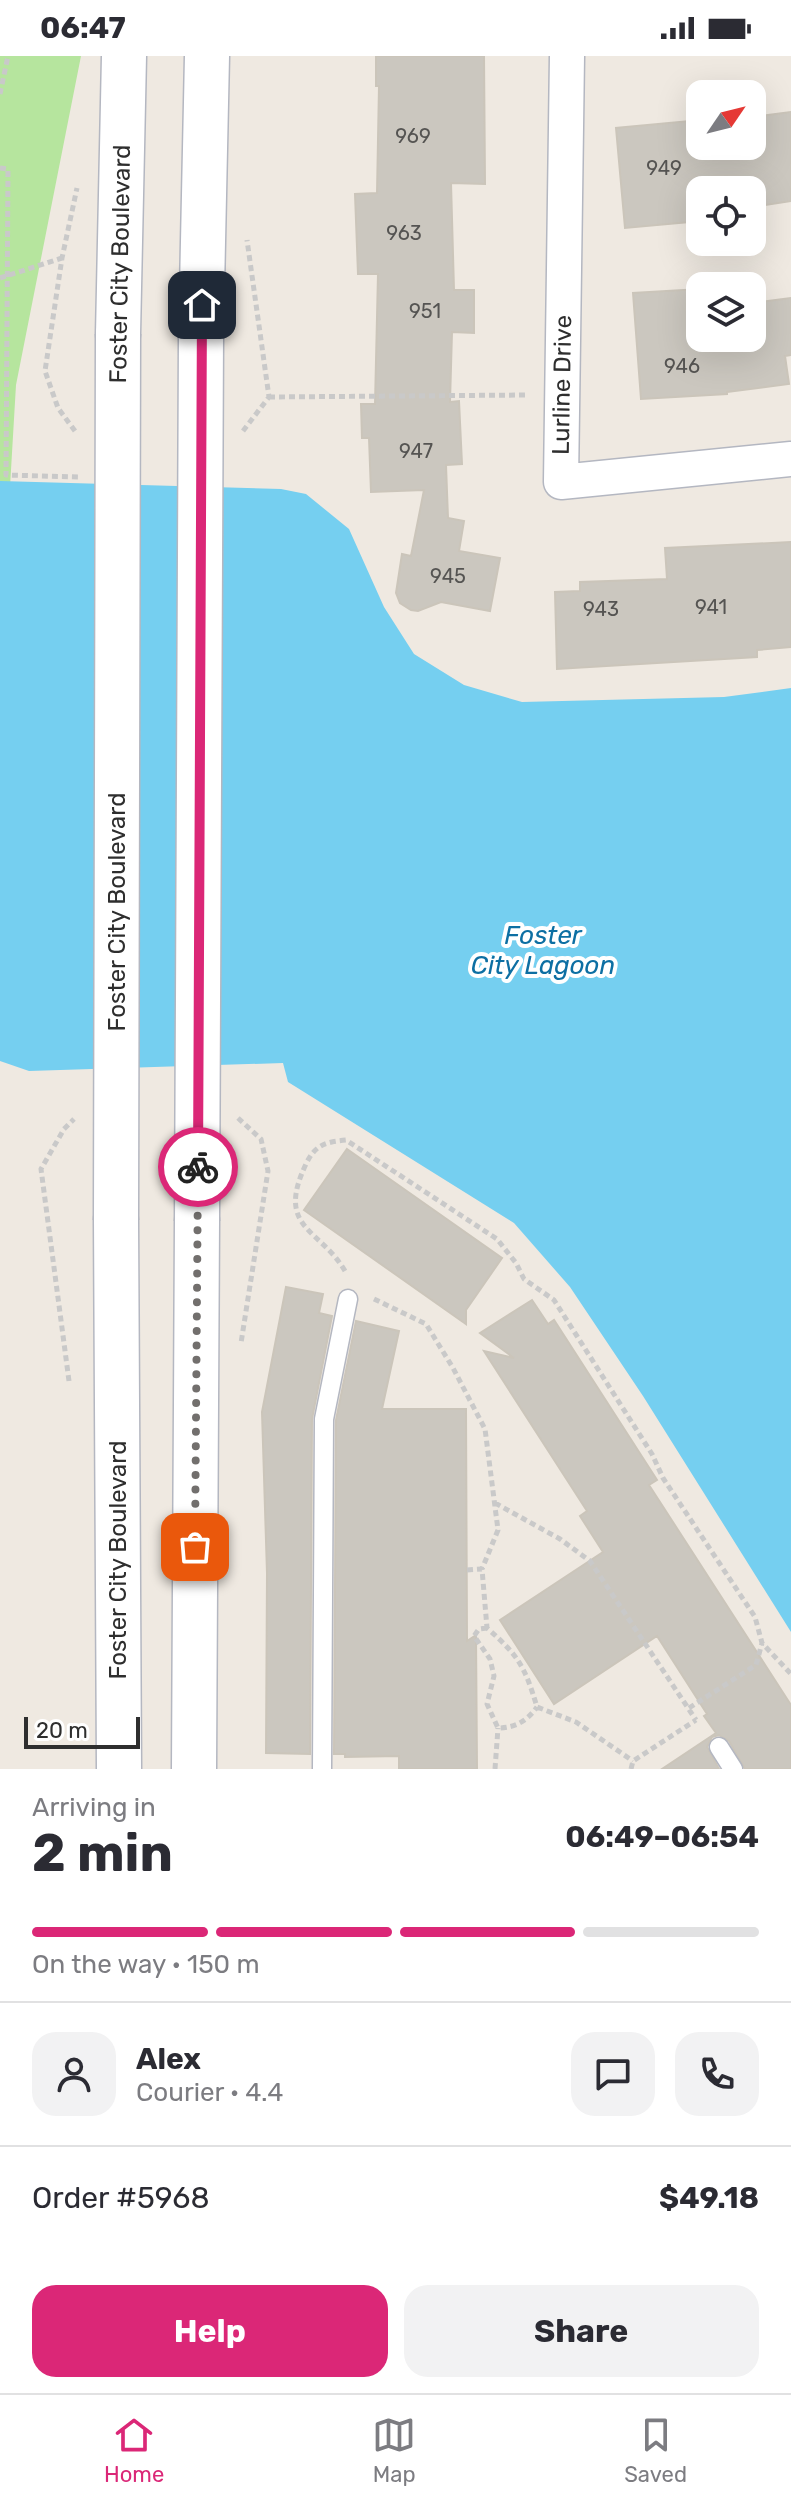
<!DOCTYPE html>
<html lang="en">
<head>
<meta charset="utf-8">
<style>
	body { margin:0; font-family:Rubik,sans-serif; background:#f2f2f3; color:#2b2b33; height:100vh; display:flex; flex-direction:column; font-size:30px; white-space:nowrap }
	* { box-sizing:border-box; margin:0 }
	p { font-size:26px; color:#7c7c81 }
	.icon { flex:none; width:44px; height:44px; fill:none; stroke:currentColor; stroke-width:2; stroke-linecap:round; stroke-linejoin:round }
	.map { position:relative; height:1713px; overflow:hidden }
	.sheet { display:flex; flex-direction:column; background:#fff; flex:1 }
	.sheet>* { flex:none }
	.needle { width:52px; rotate:55deg }
	.tools { position:absolute; left:686px; top:24px; display:grid; gap:16px }
	.tools a { display:grid; place-items:center; width:80px; height:80px; border-radius:16px; background:#fff; box-shadow:0 8px 32px #0002; font-size:40px }
	.scale { position:absolute; left:24px; bottom:20px; width:116px; box-sizing:border-box; padding-left:8px; border:4px solid #2e2e2e; border-top:0; font-size:22px; line-height:28px; white-space:nowrap; color:#2e2e2e; -webkit-text-stroke:6px #fff; paint-order:stroke }
	.pin { position:absolute; display:grid; place-items:center; width:68px; height:68px; color:#fff; margin:-34px; border-radius:16px; box-shadow:0 4px 12px #0006 }
	.courier { position:absolute; display:grid; place-items:center; width:80px; height:80px; margin:-40px; border:6px solid #db2777; border-radius:50%; background:#fff; color:#222; box-shadow:0 2px 10px #0007 }
	.overview em { font-style:normal; font-weight:700 }
	.overview div { display:flex; flex-direction:column-reverse }
	.overview { display:flex; align-items:center; justify-content:space-between; height:136px; padding:0 32px }
	h1 { font-size:52px; font-weight:700; line-height:60px }
	.bar { display:grid; grid-template-columns:repeat(4,1fr); gap:12px 8px; align-content:center; height:96px; padding:0 32px }
	.bar i { height:10px; border-radius:6px; background:#e1e1e2 }
	.bar .active { background:#db2777 }
	.bar p { grid-column:span 4 }
	.line { display:flex; align-items:center; gap:20px; padding:0 32px; border-top:2px solid #e1e1e2 }
	.line div { flex:1 }
	.round { display:grid; place-items:center; flex:none; width:84px; height:84px; border-radius:24px; background:#f2f2f3 }
	.action { display:flex; gap:16px; margin-top:auto; padding:16px 32px }
	.action a { flex:1; height:92px; border-radius:24px; background:#db2777; color:#fff; font-size:32px; font-weight:700; line-height:92px; text-align:center }
	.action a+a { background:#f2f2f3; color:#2b2b33 }
	.status { display:flex; justify-content:space-between; align-items:center; height:56px; padding:0 40px; background:#fff; direction:ltr }
	.status svg { height:22px; fill:currentColor }
	.tab-bar { display:flex; justify-content:space-around; align-items:center; height:112px; border-top:2px solid #e1e1e2; background:#fff; font-size:22px; color:#7c7c81 }
	.tab-bar a { display:grid; justify-items:center; gap:4px }
	.tab-bar .active { color:#db2777 }
	.map>svg:first-child { display:block }
	.green { fill:#b6e59e }
	.water { fill:#75cff0 }
	.building { fill:#cbc7bf; stroke:#cbc5ba; stroke-width:2 }
	.lines { fill:none; stroke-linecap:round; stroke-linejoin:round }
	.service-casing { stroke:#b4b7c1; stroke-width:21 }
	.minor-casing { stroke:#b4b7c1; stroke-width:37 }
	.secondary-casing { stroke:#b4b7c1; stroke-width:47 }
	.path { stroke:#c9c9c9; stroke-width:5; stroke-dasharray:6 4; stroke-linecap:butt }
	.service { stroke:#fff; stroke-width:18 }
	.minor { stroke:#fff; stroke-width:34 }
	.secondary { stroke:#fff; stroke-width:44 }
	.secondary-bridge-casing { stroke:#b4b7c1; stroke-width:47; stroke-linecap:butt }
	.secondary-bridge { stroke:#fff; stroke-width:44 }
	.done { stroke:#726f6d; stroke-width:8; stroke-dasharray:0 14.4 }
	.route { stroke:#db2777; stroke-width:10 }
	.labels { text-anchor:middle; stroke-width:8; stroke-linejoin:round; paint-order:stroke }
	.number-label { font-size:20px; fill:#555452 }
	.street-label { font-size:24px; fill:#2e2e2e; stroke:#fff }
	.water-label { font-size:26px; font-style:italic; fill:#0d6fa3; stroke:#fff }
</style>
</head>
<body>
<div class="status"><b>06:47</b><svg viewBox="0 0 49 12"><path d="M0 12V9h3v3zM5 12V6h3v6zM10 12V3h3v9zM15 12V0h3v12zM26 1h20v11H26zM47 4h2v5h-2z"/></svg></div>
<div class="map">
<svg width="791" height="1713" viewBox="0 0 791 1713">
	<rect width="100%" height="100%" fill="#efe9e1"/>
	<!-- green -->
	<path class="green" d="M 0,0 L 81,0 L 16,329 L 8,465 L 0,465 Z"/>
	<!-- water -->
	<path class="water" d="M 0,425 L 281,433 L 306,438 L 349,473 L 384,551 L 414,598 L 464,629 L 522,646 L 724,641 L 791,632 L 791,1576 L 643,1340 L 570,1231 L 514,1167 L 288,1026 L 283,1007 L 29,1015 L 0,1005 Z"/>
	<!-- building -->
	<path class="building" d="M 376,0 L 484,0 L 485,128 L 451,127 L 454,234 L 474,234 L 474,277 L 452,276 L 450,346 L 459,345 L 462,408 L 446,409 L 448,462 L 464,465 L 459,495 L 500,502 L 490,555 L 441,546 L 418,555 L 411,554 L 400,547 L 396,537 L 402,498 L 411,500 L 424,434 L 371,436 L 369,382 L 362,382 L 361,348 L 375,348 L 378,218 L 358,218 L 355,138 L 377,137 L 379,30 L 376,30 Z
		M 791,56 L 791,145 L 752,151 L 752,134 L 700,134 L 700,165 L 625,172 L 616,72 L 700,64 L 700,90 L 752,90 L 752,61 Z
		M 700,233 L 700,282 L 752,282 L 752,247 L 791,242 L 791,299 L 785,300 L 789,328 L 727,336 L 727,338 L 641,343 L 633,237 Z
		M 791,486 L 791,591 L 757,594 L 757,601 L 557,613 L 555,536 L 580,535 L 580,526 L 667,523 L 665,492 Z
		M 347,1093 L 502,1202 L 466,1254 L 466,1268 L 304,1154 Z
		M 286,1231 L 323,1238 L 319,1257 L 332,1260 L 312,1363 L 310,1698 L 266,1697 L 267,1517 L 262,1356 Z
		M 532,1244 L 548,1268 L 554,1264 L 657,1424 L 649,1429 L 791,1649 L 791,1713 L 745,1713 L 729,1685 L 719,1679 L 712,1681 L 707,1691 L 719,1713 L 662,1713 L 716,1677 L 704,1660 L 707,1658 L 657,1580 L 554,1648 L 500,1564 L 603,1496 L 580,1460 L 587,1455 L 484,1295 L 514,1302 L 480,1277 Z
		M 356,1265 L 399,1275 L 382,1353 L 466,1353 L 467,1585 L 476,1579 L 477,1713 L 399,1713 L 399,1700 L 345,1701 L 345,1698 L 334,1698 L 336,1364 Z"/>
	<g class="lines">
		<defs>
			<path id="service" d="M 719,1691 L 733,1713
				M 322,1713 L 324,1363 L 348,1243"/>
			<path id="minor" d="M 567,0 L 561,426 L 791,403"/>
			<path id="secondary" d="M 118,278 L 124,0
				M 201,279 L 207,0
				M 116,1164 L 119,1713
				M 194,1713 L 197,1165"/>
		</defs>
		<!-- service casing -->
		<use href="#service" class="service-casing"/>
		<!-- minor casing -->
		<use href="#minor" class="minor-casing"/>
		<!-- secondary casing -->
		<use href="#secondary" class="secondary-casing"/>
		<!-- path -->
		<path class="path" d="M 0,38 L 8,0
			M 0,112 L 8,113 L 6,419 L 79,421
			M 0,222 L 62,202
			M 269,341 L 525,339
			M 75,375 L 58,352 L 45,315 L 62,202 L 77,132
			M 243,375 L 269,341 L 247,184
			M 238,1062 L 261,1083 L 268,1115 L 241,1287
			M 345,1215 C 320,1172 275,1173 306,1108 C 315,1089 325,1086 346,1084 L 497,1183 L 516,1207 L 524,1223 L 554,1244 L 652,1398 L 663,1422 L 755,1561 L 762,1587 L 791,1618
			M 374,1243 L 426,1268 L 453,1312 L 485,1373 L 498,1474 L 482,1513
			M 69,1325 L 41,1113 L 64,1073 L 74,1063
			M 495,1447 L 560,1483 L 590,1505 L 696,1664
			M 467,1514 L 482,1513 L 487,1572 C 519,1600 525,1611 537,1651 L 576,1666 L 633,1705
			M 487,1572 L 479,1573 L 474,1580 L 490,1603 L 494,1620 L 487,1648 L 498,1672 C 515,1672 527,1665 537,1651
			M 689,1652 L 756,1609 L 762,1587
			M 495,1713 L 498,1672
			M 631,1713 L 633,1705 L 696,1664"/>
		<!-- service -->
		<use href="#service" class="service"/>
		<!-- minor -->
		<use href="#minor" class="minor"/>
		<!-- secondary -->
		<use href="#secondary" class="secondary"/>
		<defs>
			<path id="secondary-bridge" d="M 116,1164 L 118,278
				M 197,1165 L 201,279"/>
		</defs>
		<!-- secondary-bridge casing -->
		<use href="#secondary-bridge" class="secondary-bridge-casing"/>
		<!-- secondary-bridge -->
		<use href="#secondary-bridge" class="secondary-bridge"/>
	</g>
	<g class="lines">
		<!-- done -->
		<path class="done" d="M 195,1491 L 198,1111"/>
		<!-- route -->
		<path class="route" d="M 198,1111 L 202,249"/>
	</g>
	<g class="labels">
		<!-- number labels -->
		<g class="number-label">
			<text x="413" y="87">969</text>
			<text x="664" y="119">949</text>
			<text x="404" y="184">963</text>
			<text x="425" y="262">951</text>
			<text x="682" y="317">946</text>
			<text x="416" y="402">947</text>
			<text x="448" y="527">945</text>
			<text x="711" y="558">941</text>
			<text x="601" y="560">943</text>
		</g>
		<!-- street labels -->
		<g class="street-label">
			<text transform="translate(120 208) rotate(-89)" y="8">Foster City Boulevard</text>
			<text transform="translate(562 329) rotate(-89)" y="8">Lurline Drive</text>
			<text transform="translate(117 856) rotate(-90)" y="8">Foster City Boulevard</text>
			<text transform="translate(118 1504) rotate(-90)" y="8">Foster City Boulevard</text>
		</g>
		<!-- water labels -->
		<g class="water-label">
			<text x="543" y="888">Foster<tspan x="543" dy="30">City Lagoon</tspan></text>
		</g>
	</g>
</svg>
<div class="tools">
<a><svg class="needle" viewBox="-14 -14 28 28"><path d="M0-13l5 13h-10z" fill="#e53935"/><path d="M0 13l5-13h-10z" fill="#7c7c81"/></svg></a>
<a><svg class="icon" aria-label="locate" viewBox="0 0 24 24"><circle cx="12" cy="12" r="6"/><path d="M12 2v4M12 18v4M2 12h4M18 12h4"/></svg></a>
<a><svg class="icon" aria-label="layers" viewBox="0 0 24 24"><path d="M12 4l9 5-9 5-9-5zM3 14l9 5 9-5"/></svg></a>
</div>
<div class="scale">20 m</div>
<div class="pin" style="left:195px;top:1491px;background:#ea580c"><svg class="icon" aria-label="bag" viewBox="0 0 24 24"><path d="M5 8h14l-1 12H6zM9 8a3 3 0 0 1 6 0"/></svg></div>
<div class="pin" style="left:202px;top:249px;background:#1f2937"><svg class="icon" aria-label="home" viewBox="0 0 24 24"><path d="M3 11l9-7 9 7M6 9v11h12V9"/></svg></div>
<div class="courier" style="left:198px;top:1111px"><svg class="icon" aria-label="bike" viewBox="0 0 24 24"><circle cx="6" cy="16" r="4"/><circle cx="18" cy="16" r="4"/><path d="M6 16l4-8h5l3 8M10 8l3 8H6M13 5h3"/></svg></div>
</div>
<section class="sheet">
<div class="overview"><div><h1>2 min</h1><p>Arriving in</p></div><em>06:49–06:54</em></div>
<div class="bar"><i class="active"></i><i class="active"></i><i class="active"></i><i></i><p>On the way · 150 m</p></div>
<div class="line" style="height:144px"><a class="round"><svg class="icon" aria-label="person" viewBox="0 0 24 24"><circle cx="12" cy="8" r="4"/><path d="M4 21q1-7 8-7t8 7"/></svg></a><div><b>Alex</b><p>Courier · 4.4</p></div><a class="round"><svg class="icon" aria-label="chat" viewBox="0 0 24 24"><path d="M4 5h16v11H9l-5 4z"/></svg></a><a class="round"><svg class="icon" aria-label="phone" viewBox="0 0 24 24"><path d="M5 4h4l2 5-3 2q2 4 5 5l2-3 5 2v4C11 20 4 13 5 4z"/></svg></a></div>
<div class="line" style="height:104px"><div>Order #5968</div><b>$49.18</b></div>
<div class="action"><a>Help</a><a>Share</a></div>
</section>
<nav class="tab-bar">
<a class="active"><svg class="icon" aria-label="home" viewBox="0 0 24 24"><path d="M3 11l9-7 9 7M6 9v11h12V9"/></svg>Home</a>
<a><svg class="icon" aria-label="map" viewBox="0 0 24 24"><path d="M3 6l6-2 6 2 6-2v14l-6 2-6-2-6 2zM9 4v14M15 6v14"/></svg>Map</a>
<a><svg class="icon" aria-label="saved" viewBox="0 0 24 24"><path d="M7 4h10v16l-5-4-5 4z"/></svg>Saved</a>
</nav>
</body>
</html>
